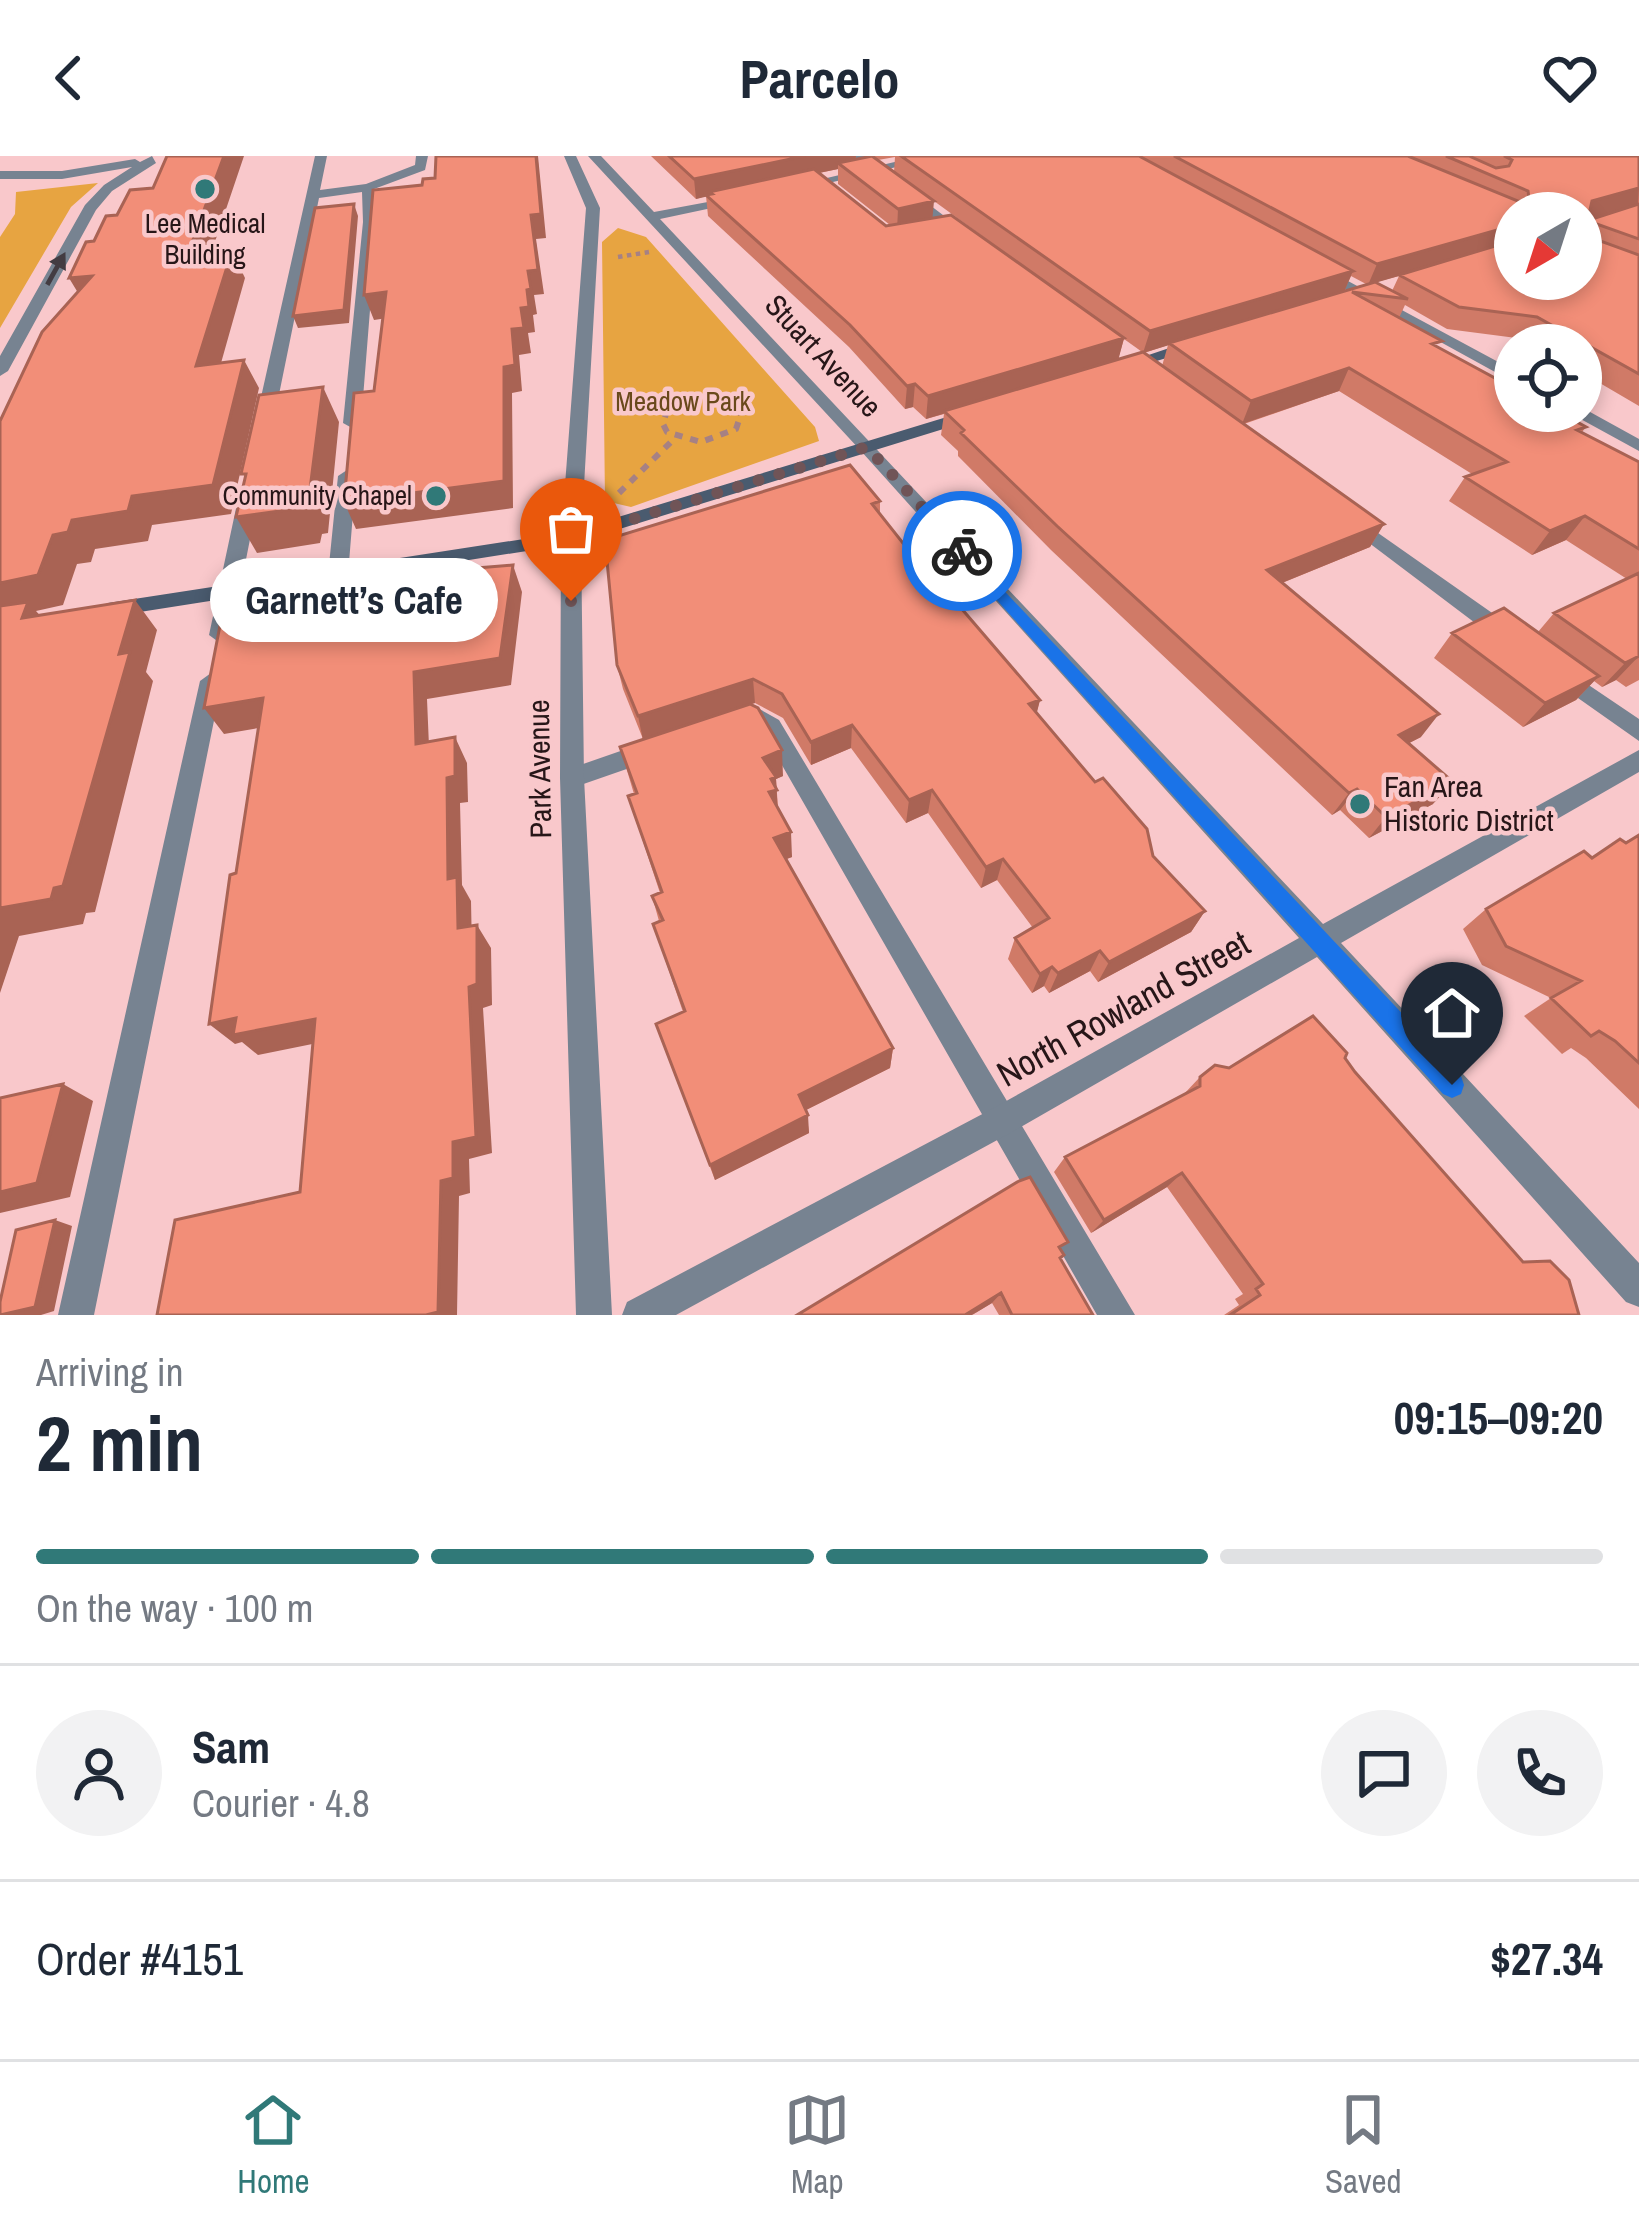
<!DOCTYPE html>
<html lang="en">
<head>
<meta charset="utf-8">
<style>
	body { margin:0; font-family:"Archivo Narrow",sans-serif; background:#f2f2f3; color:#1f2937; height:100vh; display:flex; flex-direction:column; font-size:45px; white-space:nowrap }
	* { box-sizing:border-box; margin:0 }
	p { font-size:39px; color:#747a83 }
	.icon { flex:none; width:66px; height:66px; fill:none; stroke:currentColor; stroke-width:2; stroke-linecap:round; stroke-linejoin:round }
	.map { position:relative; height:1159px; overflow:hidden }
	.side { display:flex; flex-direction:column; background:#fff; flex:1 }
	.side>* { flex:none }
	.needle { width:78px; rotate:219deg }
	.controls { position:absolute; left:1494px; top:36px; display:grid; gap:24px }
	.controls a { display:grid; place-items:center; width:108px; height:108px; border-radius:50%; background:#fff; box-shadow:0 6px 18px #0003; font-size:60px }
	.pin { position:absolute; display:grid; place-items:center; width:102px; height:102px; color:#fff; margin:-123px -51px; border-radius:50% 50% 50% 0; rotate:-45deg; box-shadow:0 0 12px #0007 }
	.pin .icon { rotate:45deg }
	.courier { position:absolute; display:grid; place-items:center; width:120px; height:120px; margin:-60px; border:9px solid #1a73e8; border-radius:50%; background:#fff; color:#222; box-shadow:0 3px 15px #0007 }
	.bubble { position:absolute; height:84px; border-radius:42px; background:#fff; box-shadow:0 6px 18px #0003; font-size:39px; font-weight:700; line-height:84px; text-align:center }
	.headline em { font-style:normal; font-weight:700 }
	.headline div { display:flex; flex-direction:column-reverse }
	.headline { display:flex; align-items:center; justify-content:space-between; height:204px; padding:0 36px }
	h1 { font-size:78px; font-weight:700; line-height:90px }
	.bar { display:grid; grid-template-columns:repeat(4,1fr); gap:18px 12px; align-content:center; height:144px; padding:0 36px }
	.bar i { height:15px; border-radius:9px; background:#e0e1e3 }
	.bar .on { background:#307978 }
	.bar p { grid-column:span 4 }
	.line { display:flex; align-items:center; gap:30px; padding:0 36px; border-top:3px solid #e0e1e3 }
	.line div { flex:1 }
	.round { display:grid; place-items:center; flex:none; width:126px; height:126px; border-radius:63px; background:#f2f2f3 }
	header { display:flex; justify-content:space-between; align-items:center; height:156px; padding:0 36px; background:#fff; font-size:54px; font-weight:700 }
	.tab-bar { display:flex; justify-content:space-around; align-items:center; height:168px; border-top:3px solid #e0e1e3; background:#fff; font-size:33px; color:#747a83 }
	.tab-bar a { display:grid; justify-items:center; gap:6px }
	.tab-bar .on { color:#307978 }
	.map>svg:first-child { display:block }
	.green { fill:#e7a441 }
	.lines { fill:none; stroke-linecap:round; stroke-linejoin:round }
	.path-far1 { stroke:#a68184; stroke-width:4.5; stroke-dasharray:4.5 4.5; stroke-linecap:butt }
	.path { stroke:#a68184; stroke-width:6; stroke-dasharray:8 8; stroke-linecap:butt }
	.service { fill:#778391; fill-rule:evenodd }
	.minor { fill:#778391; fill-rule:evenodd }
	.tertiary { fill:#778391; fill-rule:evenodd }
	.secondary { fill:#4a5b6f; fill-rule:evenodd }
	.wall { fill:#d07a67; fill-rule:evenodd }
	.shaded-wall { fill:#a96354 }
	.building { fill:#f28e78; stroke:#a96354; stroke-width:3 }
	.oneway { fill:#433c42 }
	.route { fill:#1a73e8 }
	.done { stroke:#705457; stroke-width:12; stroke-dasharray:0 21.6 }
	.poi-dot { fill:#307978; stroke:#f9c8cb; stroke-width:4.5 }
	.labels { text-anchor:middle; stroke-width:9; stroke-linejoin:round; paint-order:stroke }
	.far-poi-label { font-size:27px; fill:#271618; stroke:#f9c8cb }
	.far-park-label { font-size:27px; fill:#69491b; stroke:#f9c8cb }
	.street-label { font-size:30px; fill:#271618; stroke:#f9c8cb }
	.poi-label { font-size:30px; fill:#271618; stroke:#f9c8cb; text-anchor:start }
	.near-street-label { font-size:36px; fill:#271618; stroke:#f9c8cb }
</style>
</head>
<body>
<header><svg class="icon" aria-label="back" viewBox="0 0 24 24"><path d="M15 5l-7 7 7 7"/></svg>Parcelo<svg class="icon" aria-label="heart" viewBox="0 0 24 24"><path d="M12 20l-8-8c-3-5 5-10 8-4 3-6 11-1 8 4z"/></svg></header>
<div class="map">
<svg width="1639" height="1159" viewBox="0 0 1639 1159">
	<rect width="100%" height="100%" fill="#f9c8cb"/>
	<!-- green -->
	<path class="green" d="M 98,27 L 71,51 L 0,172 L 0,81 L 15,58 L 16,36 Z
		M 618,72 L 646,81 L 815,271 L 819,285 L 631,351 L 605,345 L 602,86 Z"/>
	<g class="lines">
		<!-- path-far1 -->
		<path class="path-far1" d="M 618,101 L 649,96"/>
		<!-- path -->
		<path class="path" d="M 707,241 L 729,246 L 741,258 L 736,273 L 701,286 L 667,276 L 663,268 L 667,254 L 684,244 Z
			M 619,337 L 676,281"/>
		<!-- service -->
		<path class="service" d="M 315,0 L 327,0 L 320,34 L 366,28 L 415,9 L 416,0 L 428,0 L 425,14 L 374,33 L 377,66 L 361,267 L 352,272 L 343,267 L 363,66 L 362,36 L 319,42 L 273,268 L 264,273 L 255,268 Z
			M 851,0 L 865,0 L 972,81 L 960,84 Z
			M 347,314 L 356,320 L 348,419 L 338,426 L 328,419 L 338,320 Z
			M 248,337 L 258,343 L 231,479 L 220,487 L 209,479 L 238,343 Z
			M 1351,358 L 1515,473 L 1518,479 L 1515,485 L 1499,485 L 1344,368 L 1344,360 Z
			M 1559,509 L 1639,563 L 1639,585 L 1551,523 L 1548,517 Z
			M 211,517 L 222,525 L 94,1159 L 58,1159 L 200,525 Z
			M 756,551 L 779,564 L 1135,1159 L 1097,1159 L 763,576 L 753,570 L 739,574 L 731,571 L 727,565 L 731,559 Z
			M 655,583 L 664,586 L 667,593 L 664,600 L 572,632 L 563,629 L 560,622 L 563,615 Z"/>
		<!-- minor -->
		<path class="minor" d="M 564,0 L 576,0 L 600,52 L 581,382 L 584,622 L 612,1159 L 576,1159 L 560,622 L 561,382 L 586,52 Z
			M 588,0 L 601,0 L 654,56 L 740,40 L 740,46 L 660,63 L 1323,768 L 1639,594 L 1639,616 L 1341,787 L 1639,1107 L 1639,1151 L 1626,1146 L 1317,801 L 1012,976 L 676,1159 L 622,1159 L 627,1146 L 990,954 L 1299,782 L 861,295 Z
			M 920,0 L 943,0 L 799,34 L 793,30 Z
			M 1322,111 L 1515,215 L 1515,227 L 1317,118 L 1315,115 Z
			M 1581,251 L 1639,283 L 1639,295 L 1566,255 L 1581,255 Z"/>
		<!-- tertiary -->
		<path class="tertiary" d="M 152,0 L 156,7 L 112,35 L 96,54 L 8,215 L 0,220 L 0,200 L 85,49 L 104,29 L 132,11 L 62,23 L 0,23 L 0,15 L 62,15 L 135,3 L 140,6 Z"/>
		<!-- secondary -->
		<path class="secondary" d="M 1196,183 L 1202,185 L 1202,191 L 1121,216 L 1113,211 Z
			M 973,253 L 982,258 L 979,262 L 571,388 L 108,461 L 97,454 L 108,447 L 569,376 Z"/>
	</g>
	<!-- wall -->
	<path class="wall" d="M 651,0 L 856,0 L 856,3 L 869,0 L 1639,0 L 1639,250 L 1581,216 L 1581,189 L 1534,189 L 1524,183 L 1447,173 L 1405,149 L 1399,162 L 1438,192 L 1586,271 L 1582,276 L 1639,306 L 1639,524 L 1626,531 L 1616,524 L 1602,531 L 1594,525 L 1576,544 L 1523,571 L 1434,502 L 1452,477 L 1538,476 L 1554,457 L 1627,423 L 1566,384 L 1532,399 L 1449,345 L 1465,321 L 1472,318 L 1339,235 L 1244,268 L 1384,368 L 1370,391 L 1282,427 L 1421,581 L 1409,587 L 1433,648 L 1369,682 L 1340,654 L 1332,659 L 1051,394 L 958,300 L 958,295 L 941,279 L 944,258 L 926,263 L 913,251 L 905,253 L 849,191 L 708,60 L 706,40 L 696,43 ZM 895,1 L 894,16 L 1073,146 L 932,62 L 878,4 ZM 838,13 L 838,28 L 890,69 L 886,70 L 819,17 ZM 1515,57 L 1581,57 L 1515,123 ZM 1351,120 L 1366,128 L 1344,135 ZM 1399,120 L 1392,135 L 1376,126 ZM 1124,183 L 1138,193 L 1142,196 L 1118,203 ZM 1168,189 L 1162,210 L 1144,197 Z
		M 880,345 L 880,358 L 925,415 L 958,449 L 1040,544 L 1036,558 L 1153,700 L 1205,755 L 1191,776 L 1098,826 L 1090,815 L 1049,837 L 1044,830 L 1032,837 L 1008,803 L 1015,782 L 1033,772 L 997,724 L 981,732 L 928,657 L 906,667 L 851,592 L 811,609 L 783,562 L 755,547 L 750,548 L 783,620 L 776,623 L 778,652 L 792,701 L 786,703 L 893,892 L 890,912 L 806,954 L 809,977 L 715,1024 L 663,888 L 683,856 L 653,768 L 659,765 L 652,740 L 660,737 L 628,640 L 634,638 L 620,591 L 643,583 L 623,533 L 617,509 Z
		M 1639,679 L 1639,953 L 1586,902 L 1571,892 L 1562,898 L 1524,860 L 1551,842 L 1482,809 L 1463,773 L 1486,753 Z
		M 1345,902 L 1355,916 L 1523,1106 L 1579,1159 L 1224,1159 L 1239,1149 L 1235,1143 L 1243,1138 L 1167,1031 L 1091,1077 L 1054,1016 L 1065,1001 L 1184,938 L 1200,921 L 1229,912 Z
		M 1060,1093 L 1060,1103 L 1093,1159 L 999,1159 L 992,1147 L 972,1159 Z"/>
	<!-- shaded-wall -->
	<path class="shaded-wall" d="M 224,0 L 244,0 L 201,127 L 187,100 Z
		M 536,0 L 538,0 L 546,82 L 536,83 L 544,138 L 534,139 L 537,158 L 533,159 L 535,176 L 528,177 L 531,197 L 519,199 L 522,235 L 512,237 L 513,352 L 356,373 L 344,346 L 504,211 L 512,173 L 527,134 Z
		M 805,0 L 856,0 L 855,9 L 838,7 L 838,13 L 712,39 L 709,36 L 709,40 L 696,43 L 694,23 Z
		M 1639,32 L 1638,49 L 1581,65 L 1592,45 Z
		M 934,45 L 932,67 L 897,75 L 898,53 Z
		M 354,48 L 358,60 L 349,167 L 298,172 L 293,160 Z
		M 1515,69 L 1515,86 L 1368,129 L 1377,108 Z
		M 232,95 L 245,122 L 212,239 L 196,210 Z
		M 1353,115 L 1344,136 L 1143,197 L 1150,175 Z
		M 92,120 L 86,150 L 69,122 Z
		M 386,136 L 394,161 L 374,164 L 364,139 Z
		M 1124,182 L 1118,205 L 926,263 L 928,240 Z
		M 244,204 L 259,232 L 231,358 L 152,369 L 148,385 L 95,393 L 91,406 L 77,408 L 63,449 L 36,455 L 54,475 L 0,462 L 0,427 L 72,364 L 132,340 Z
		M 1349,212 L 1339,235 L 1242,268 L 1251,245 Z
		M 915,228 L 913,251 L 905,253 L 907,230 Z
		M 323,231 L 339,266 L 328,377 L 322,378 L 320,387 L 257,397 L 236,361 Z
		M 1585,360 L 1566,384 L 1532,399 L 1550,375 Z
		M 1384,368 L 1370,391 L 1255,438 L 1267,414 Z
		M 513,409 L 522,436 L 511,529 L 427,543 L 430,614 L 416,588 L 414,516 Z
		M 135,444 L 157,474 L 146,516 L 153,525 L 95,756 L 86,757 L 83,768 L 19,780 L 0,837 L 0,752 L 119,498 Z
		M 1639,500 L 1616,524 L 1602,531 L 1625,507 Z
		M 1599,520 L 1576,544 L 1523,571 L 1545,547 Z
		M 753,523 L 755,547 L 643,584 L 638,560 Z
		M 263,542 L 282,568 L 224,578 L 204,552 Z
		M 1040,544 L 1034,568 L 1029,548 Z
		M 1439,558 L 1421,581 L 1382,601 L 1399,579 Z
		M 852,569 L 851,592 L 811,609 L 811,586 Z
		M 455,581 L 467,607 L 468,646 L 460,647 L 462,729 L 471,745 L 472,795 L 458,772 L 448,723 L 447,622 Z
		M 782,594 L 783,620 L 776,623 L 778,659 L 769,636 L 763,602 Z
		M 1453,626 L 1433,648 L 1369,682 L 1386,661 Z
		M 1357,633 L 1340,654 L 1332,659 L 1349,637 Z
		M 932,634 L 928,657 L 906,667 L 909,644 Z
		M 791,676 L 792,701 L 776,707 L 774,682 Z
		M 1003,703 L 997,724 L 981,732 L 986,711 Z
		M 1205,755 L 1191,776 L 1098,826 L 1109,806 Z
		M 477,769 L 491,792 L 492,849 L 483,852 L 492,997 L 469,1003 L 470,1037 L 459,1040 L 457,1159 L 426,1159 L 441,1025 L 453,986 Z
		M 1100,795 L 1090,815 L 1049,837 L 1058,817 Z
		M 1052,811 L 1044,830 L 1032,837 L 1040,818 Z
		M 236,862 L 315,863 L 337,883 L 258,899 L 242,886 L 235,888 L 209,868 Z
		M 893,892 L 890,912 L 800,957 L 799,939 Z
		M 63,928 L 93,945 L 70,1041 L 0,1057 L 0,1036 Z
		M 808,959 L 809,977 L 715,1024 L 710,1009 Z
		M 1182,1017 L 1167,1031 L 1091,1077 L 1104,1064 Z
		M 55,1064 L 72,1070 L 54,1155 L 41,1159 L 6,1159 Z
		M 1001,1137 L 992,1147 L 972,1159 L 965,1159 Z"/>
	<!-- building -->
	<path class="building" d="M 167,0 L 224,0 L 187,100 L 232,95 L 196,210 L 244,204 L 213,329 L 132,340 L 128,355 L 72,364 L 68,376 L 53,379 L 38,419 L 0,427 L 0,265 L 42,176 L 92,120 L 69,122 L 86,86 L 94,85 L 106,60 L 117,59 L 130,34 L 153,32 Z
		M 436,0 L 536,0 L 541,58 L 531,59 L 538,114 L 528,115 L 531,133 L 527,134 L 529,151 L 521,152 L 524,172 L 512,173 L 515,209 L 504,211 L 504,325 L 344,346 L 354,237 L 374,235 L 386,136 L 364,139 L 373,34 L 422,29 L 423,23 L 435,22 Z
		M 669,0 L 805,0 L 694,23 Z
		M 872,0 L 934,45 L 898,53 L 838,7 Z
		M 901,0 L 1139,0 L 1353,115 L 1150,175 Z
		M 1174,0 L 1408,0 L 1530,50 L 1528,35 L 1446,0 L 1469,0 L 1496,12 L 1509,10 L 1512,4 L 1504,0 L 1639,0 L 1639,32 L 1592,45 L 1589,58 L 1595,62 L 1639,48 L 1639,83 L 1591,66 L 1592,82 L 1639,99 L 1639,218 L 1537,161 L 1459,151 L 1399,119 L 1515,84 L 1515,123 L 1581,123 L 1581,57 L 1515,57 L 1515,69 L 1377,108 Z
		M 814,13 L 886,70 L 951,59 L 1124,182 L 928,240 L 915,228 L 907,230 L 850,169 L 706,39 L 712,38 L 709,36 Z
		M 354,48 L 344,154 L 293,160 L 315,52 Z
		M 1375,126 L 1408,143 L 1352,136 L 1442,185 L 1432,188 L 1515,233 L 1515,255 L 1557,255 L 1586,271 L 1577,274 L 1639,306 L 1639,393 L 1585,360 L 1550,375 L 1465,321 L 1507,306 L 1349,212 L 1251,245 L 1169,187 Z
		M 1143,196 L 1384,368 L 1267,414 L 1439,558 L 1399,579 L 1453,626 L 1386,661 L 1357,633 L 1349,637 L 1057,370 L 961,277 L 964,274 L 944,255 Z
		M 323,231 L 309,341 L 303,342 L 302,352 L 236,361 L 246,318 L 241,318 L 259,239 Z
		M 850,309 L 880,345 L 872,348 L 925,415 L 935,412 L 959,444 L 955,445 L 1040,544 L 1029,548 L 1095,626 L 1103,622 L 1147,673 L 1153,700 L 1205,755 L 1109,806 L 1100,795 L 1058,817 L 1052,811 L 1040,818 L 1015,782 L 1049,762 L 1003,703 L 986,711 L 932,634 L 909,644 L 852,569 L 811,586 L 782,538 L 753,523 L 638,560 L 617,509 L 605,384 Z
		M 513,409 L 500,502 L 414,516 L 416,588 L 455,581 L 455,620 L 447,622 L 448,723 L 457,721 L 458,772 L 477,769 L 477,828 L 469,831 L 476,981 L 453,986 L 453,1022 L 441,1025 L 438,1156 L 426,1159 L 157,1159 L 175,1064 L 300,1036 L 315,863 L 233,879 L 236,862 L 209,868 L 230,719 L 236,717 L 263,542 L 204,552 L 224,449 L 270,442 L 269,448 L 319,442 L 416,426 L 416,417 Z
		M 1639,417 L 1639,500 L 1625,507 L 1554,457 Z
		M 135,444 L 119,498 L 130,496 L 63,730 L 54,732 L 51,743 L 0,752 L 0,450 L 28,446 L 22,462 Z
		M 1504,452 L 1599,520 L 1545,547 L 1452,477 Z
		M 750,548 L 758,552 L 782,594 L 763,602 L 776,621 L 771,623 L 777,634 L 769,636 L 791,676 L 774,682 L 893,892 L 799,939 L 808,959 L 710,1009 L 656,868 L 685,855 L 653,768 L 663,764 L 652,740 L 662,736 L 628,640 L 637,637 L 620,591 Z
		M 1639,679 L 1639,907 L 1615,885 L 1599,875 L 1591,880 L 1551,842 L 1581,825 L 1506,790 L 1486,753 L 1584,695 L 1592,702 L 1620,683 L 1626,687 Z
		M 1313,860 L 1347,897 L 1345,902 L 1355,916 L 1523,1106 L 1550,1105 L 1569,1124 L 1579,1159 L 1230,1159 L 1260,1139 L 1256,1133 L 1263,1128 L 1182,1017 L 1104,1064 L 1065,1001 L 1200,930 L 1200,921 L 1215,909 L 1229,912 Z
		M 63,928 L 37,1027 L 0,1036 L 0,942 Z
		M 1030,1021 L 1068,1086 L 1059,1091 L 1064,1099 L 1060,1102 L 1093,1159 L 1012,1159 L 1001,1137 L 965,1159 L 797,1159 L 1019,1025 Z
		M 55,1064 L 35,1151 L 0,1159 L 0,1146 L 16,1074 Z"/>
	<!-- one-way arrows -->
	<defs><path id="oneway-solid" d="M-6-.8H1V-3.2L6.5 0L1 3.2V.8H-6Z" transform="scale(3)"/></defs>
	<use class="oneway" href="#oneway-solid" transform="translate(56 113) rotate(-61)"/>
	<!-- route -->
	<path class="route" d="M 962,390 L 1461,920 L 1464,929 L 1461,938 L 1452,942 L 1443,938 L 956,399 L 956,392 Z"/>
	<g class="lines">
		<!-- done -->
		<path class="done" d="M 571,445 L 571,382 L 867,291 L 962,395"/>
	</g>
	<!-- markers -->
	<g class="poi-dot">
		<circle cx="205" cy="33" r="12"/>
		<circle cx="436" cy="340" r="12"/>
		<circle cx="1360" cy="648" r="12"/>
	</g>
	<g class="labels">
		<!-- far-poi labels -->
		<g class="far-poi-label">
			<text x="205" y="77">Lee Medical<tspan x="205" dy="31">Building</tspan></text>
			<text x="412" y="349" text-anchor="end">Community Chapel</text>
		</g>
		<!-- far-park labels -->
		<g class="far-park-label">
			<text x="683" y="255">Meadow Park</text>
		</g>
		<!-- street labels -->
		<g class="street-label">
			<text transform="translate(823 200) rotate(47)" y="10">Stuart Avenue</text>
			<text transform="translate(540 613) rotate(-91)" y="10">Park Avenue</text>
		</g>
		<!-- poi labels -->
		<g class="poi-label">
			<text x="1384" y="641">Fan Area<tspan x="1384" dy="34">Historic District</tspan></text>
		</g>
		<!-- near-street labels -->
		<g class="near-street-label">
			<text transform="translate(1123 852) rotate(-29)" y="13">North Rowland Street</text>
		</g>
	</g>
</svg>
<div class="controls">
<a><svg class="needle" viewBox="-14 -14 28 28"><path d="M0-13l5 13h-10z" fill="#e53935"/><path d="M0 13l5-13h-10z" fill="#747a83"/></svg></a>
<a><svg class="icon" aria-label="locate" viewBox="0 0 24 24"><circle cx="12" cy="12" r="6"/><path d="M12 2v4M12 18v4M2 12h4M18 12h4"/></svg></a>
</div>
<div class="pin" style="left:571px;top:445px;background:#ea580c"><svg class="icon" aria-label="bag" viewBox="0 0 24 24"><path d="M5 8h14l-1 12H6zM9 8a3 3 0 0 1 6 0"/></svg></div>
<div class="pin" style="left:1452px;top:929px;background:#1f2937"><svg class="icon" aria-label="home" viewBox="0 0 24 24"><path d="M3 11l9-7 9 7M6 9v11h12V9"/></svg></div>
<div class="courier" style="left:962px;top:395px"><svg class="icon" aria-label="bike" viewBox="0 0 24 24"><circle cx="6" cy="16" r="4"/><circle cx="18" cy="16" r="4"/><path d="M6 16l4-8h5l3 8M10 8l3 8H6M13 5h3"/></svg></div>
<div class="bubble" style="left:210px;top:402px;width:288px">Garnett’s Cafe</div>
</div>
<section class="side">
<div class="headline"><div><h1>2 min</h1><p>Arriving in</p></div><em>09:15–09:20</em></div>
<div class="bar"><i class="on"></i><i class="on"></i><i class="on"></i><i></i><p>On the way · 100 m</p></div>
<div class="line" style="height:216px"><a class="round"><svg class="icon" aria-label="person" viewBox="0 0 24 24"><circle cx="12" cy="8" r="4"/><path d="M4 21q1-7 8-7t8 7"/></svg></a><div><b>Sam</b><p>Courier · 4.8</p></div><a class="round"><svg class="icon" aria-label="chat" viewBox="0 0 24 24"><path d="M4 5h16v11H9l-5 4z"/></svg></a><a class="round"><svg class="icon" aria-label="phone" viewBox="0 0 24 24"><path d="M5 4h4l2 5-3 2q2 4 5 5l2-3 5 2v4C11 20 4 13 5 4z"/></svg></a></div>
<div class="line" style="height:156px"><div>Order #4151</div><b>$27.34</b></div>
</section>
<nav class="tab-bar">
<a class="on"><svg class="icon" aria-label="home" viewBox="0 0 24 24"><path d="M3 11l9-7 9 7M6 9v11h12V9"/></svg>Home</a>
<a><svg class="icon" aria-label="map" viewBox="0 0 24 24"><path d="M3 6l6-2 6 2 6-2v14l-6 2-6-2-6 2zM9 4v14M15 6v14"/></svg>Map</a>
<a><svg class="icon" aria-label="saved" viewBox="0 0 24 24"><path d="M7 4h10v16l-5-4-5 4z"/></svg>Saved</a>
</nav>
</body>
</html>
